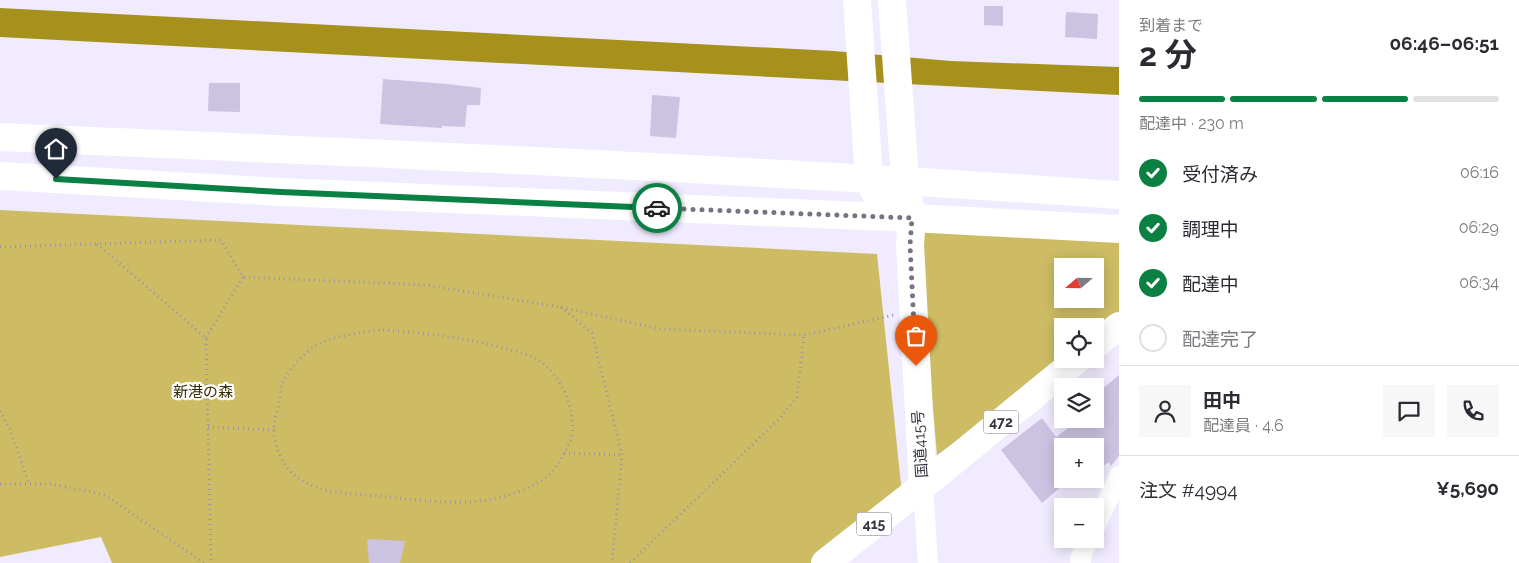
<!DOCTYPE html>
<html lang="ja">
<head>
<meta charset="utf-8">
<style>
	body { margin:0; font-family:Raleway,"Noto Sans JP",sans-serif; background:#f7f7f7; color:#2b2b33; height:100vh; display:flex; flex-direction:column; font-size:19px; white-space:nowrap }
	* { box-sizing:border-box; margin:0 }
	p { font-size:16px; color:#7c7c81 }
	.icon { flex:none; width:28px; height:28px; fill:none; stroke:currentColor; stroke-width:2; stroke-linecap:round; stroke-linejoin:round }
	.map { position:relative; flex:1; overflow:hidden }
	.sheet { display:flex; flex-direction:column; background:#fff; width:400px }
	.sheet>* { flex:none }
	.needle { width:32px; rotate:250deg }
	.fabs { position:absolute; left:1054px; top:258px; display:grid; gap:10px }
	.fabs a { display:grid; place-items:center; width:50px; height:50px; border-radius:0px; background:#fff; box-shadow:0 2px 12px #0003; font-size:25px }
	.pin { position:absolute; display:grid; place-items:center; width:42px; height:42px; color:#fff; margin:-51px -21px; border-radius:50% 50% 50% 0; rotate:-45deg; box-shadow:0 0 5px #0007 }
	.pin .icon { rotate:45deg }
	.courier { position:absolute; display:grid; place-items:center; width:50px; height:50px; margin:-25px; border:4px solid #0b8043; border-radius:50%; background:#fff; color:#222; box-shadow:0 1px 6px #0007 }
	.head em { font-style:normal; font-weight:700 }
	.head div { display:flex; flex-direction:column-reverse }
	.head { display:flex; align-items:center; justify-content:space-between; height:85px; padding:0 20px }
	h1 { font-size:32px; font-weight:700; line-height:38px }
	.bar { display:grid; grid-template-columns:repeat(4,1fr); gap:8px 5px; align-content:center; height:60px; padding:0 20px }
	.bar i { height:6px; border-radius:4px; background:#e1e1e2 }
	.bar .on { background:#0b8043 }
	.bar p { grid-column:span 4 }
	.line { display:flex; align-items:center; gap:12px; padding:0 20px; border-top:1px solid #e1e1e2 }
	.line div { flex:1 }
	.round { display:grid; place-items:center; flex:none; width:52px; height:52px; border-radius:0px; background:#f7f7f7 }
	ol { padding:0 20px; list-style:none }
	li { display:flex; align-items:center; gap:15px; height:55px }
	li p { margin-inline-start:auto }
	li .icon { padding:5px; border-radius:50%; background:#0b8043; color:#fff; stroke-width:4 }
	li:last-child { color:#7c7c81 }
	li i { width:28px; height:28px; border:2px solid #e1e1e2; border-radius:50% }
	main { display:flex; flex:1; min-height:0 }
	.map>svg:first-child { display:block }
	.green { fill:#cebc65; fill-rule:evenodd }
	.water { fill:#a6911c }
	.building { fill:#ccc3e3 }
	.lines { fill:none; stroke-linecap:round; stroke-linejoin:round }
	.path { stroke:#9a95a5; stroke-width:3; stroke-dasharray:1 4; stroke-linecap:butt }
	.street { stroke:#fff; stroke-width:20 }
	.secondary { stroke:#fff; stroke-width:28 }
	.highway { stroke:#fff; stroke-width:28 }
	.done { stroke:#777382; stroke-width:5; stroke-dasharray:0 9 }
	.route { stroke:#0b8043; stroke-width:6 }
	.labels { text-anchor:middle; stroke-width:4.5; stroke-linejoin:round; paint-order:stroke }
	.shield { fill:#fff; stroke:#727079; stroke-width:1 }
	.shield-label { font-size:14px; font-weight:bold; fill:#36323f }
	.park-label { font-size:15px; fill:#362d00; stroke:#fff }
	.street-label { font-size:15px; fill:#36323f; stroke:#fff }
</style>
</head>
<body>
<main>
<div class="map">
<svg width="1119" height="563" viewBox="0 0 1119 563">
	<rect width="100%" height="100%" fill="#f0ebfe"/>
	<!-- green -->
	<path class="green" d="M 0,210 L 877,254 L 902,494 L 814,563 L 112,563 L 101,537 L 0,557 Z
		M 917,225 L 1119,236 L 1119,321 L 1095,339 L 1095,326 L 1062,326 L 1062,359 L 1068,359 L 937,455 ZM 1062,266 L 1095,266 L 1095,299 L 1062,299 Z"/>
	<!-- water -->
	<path class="water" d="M 0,8 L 834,51 L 951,61 L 1119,67 L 1119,95 L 0,37 Z"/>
	<!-- building -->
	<path class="building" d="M 984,6 L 1003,6 L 1003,26 L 984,25 Z
		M 1066,12 L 1098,14 L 1097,39 L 1065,37 Z
		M 383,79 L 447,84 L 481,88 L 480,105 L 467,105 L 465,127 L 442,126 L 442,128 L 380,124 Z
		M 209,83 L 240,83 L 240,112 L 208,111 Z
		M 652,95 L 680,97 L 676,138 L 650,136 Z
		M 1119,375 L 1119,456 L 1111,466 L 1109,462 L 1095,472 L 1095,446 L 1062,446 L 1062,486 L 1042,503 L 1001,450 L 1042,418 L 1056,437 L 1080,419 L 1095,419 L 1095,395 Z
		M 367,539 L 405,541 L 400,563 L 369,563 Z"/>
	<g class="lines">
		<!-- path -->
		<path class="path" d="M 97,244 L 206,338 L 211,563
			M 0,247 L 221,240 L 243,277 L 427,285 L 560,307 L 660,329 L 804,335 L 894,315
			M 561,307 L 592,333 L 622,455 L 612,563
			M 383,330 C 425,333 462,337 503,348 C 514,351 526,353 536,359 C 551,367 563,385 568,401 C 578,429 571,446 554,469 C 547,479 536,484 525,489 C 477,510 430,501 380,496 C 351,493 318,495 294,475 C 283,466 273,444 274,430 C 274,421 277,412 279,403 C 280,396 281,387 284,380 C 290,368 301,357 312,348 C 327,337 365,331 383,330 Z
			M 206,338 L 243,277
			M 0,411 L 10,429 L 29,484
			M 208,427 L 274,430
			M 564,453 L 622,455
			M 0,484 L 52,484 L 105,495 L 204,563
			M 630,563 L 780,418 L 797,397 L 804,335"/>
		<!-- street -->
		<path class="street" d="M 923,486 L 928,563
			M 1095,527 L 1119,476
			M 1081,563 L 1080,559 L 1089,539"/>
		<!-- secondary -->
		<path class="secondary" d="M 0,137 C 373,153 746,169 1119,195
			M 0,176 L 281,192 L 912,218 L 1119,229"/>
		<!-- highway -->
		<path class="highway" d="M 857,0 L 869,178 L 879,202 L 912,218
			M 892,0 L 905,180 L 912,218 L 910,245 L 923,486
			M 1095,345 L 1119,326
			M 825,563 L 923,486 L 1078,359"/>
	</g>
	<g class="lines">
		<!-- done -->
		<path class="done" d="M 657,208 L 912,218 L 910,245 L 916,366"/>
		<!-- route -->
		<path class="route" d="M 56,179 L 281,192 L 657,208"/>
	</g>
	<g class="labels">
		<!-- shield labels -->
		<g class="shield">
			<rect x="983.5" y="410.5" width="35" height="23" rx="4"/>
			<rect x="856.5" y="512.5" width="35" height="23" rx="4"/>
		</g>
		<g class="shield-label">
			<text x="1001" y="427">472</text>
			<text x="874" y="529">415</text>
		</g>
		<!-- park labels -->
		<g class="park-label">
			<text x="203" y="397">新港の森</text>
		</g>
		<!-- street labels -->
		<g class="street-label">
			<text transform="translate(920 444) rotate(-94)" y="5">国道415号</text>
		</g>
	</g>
</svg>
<div class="fabs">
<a><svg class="needle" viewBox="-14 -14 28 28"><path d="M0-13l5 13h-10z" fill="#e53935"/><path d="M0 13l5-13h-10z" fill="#7c7c81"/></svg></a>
<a><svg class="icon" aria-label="locate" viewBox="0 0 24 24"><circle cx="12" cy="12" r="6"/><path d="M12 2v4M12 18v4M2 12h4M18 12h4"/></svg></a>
<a><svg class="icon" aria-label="layers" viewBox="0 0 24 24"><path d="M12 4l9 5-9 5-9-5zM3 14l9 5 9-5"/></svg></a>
<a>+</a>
<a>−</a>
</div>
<div class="pin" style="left:916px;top:366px;background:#ea580c"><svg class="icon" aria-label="bag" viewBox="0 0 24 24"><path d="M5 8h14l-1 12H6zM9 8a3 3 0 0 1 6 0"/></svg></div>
<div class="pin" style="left:56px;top:179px;background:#1f2937"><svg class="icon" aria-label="home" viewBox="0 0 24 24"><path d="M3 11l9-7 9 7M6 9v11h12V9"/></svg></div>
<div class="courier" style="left:657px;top:208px"><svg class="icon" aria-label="car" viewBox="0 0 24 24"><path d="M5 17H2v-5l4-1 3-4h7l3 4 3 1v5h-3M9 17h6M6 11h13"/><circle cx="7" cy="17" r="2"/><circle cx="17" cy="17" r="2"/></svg></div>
</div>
<section class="sheet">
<div class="head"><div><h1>2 分</h1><p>到着まで</p></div><em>06:46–06:51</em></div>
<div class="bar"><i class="on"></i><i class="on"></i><i class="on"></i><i></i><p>配達中 · 230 m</p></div>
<ol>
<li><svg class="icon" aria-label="check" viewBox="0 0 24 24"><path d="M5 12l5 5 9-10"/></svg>受付済み<p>06:16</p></li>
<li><svg class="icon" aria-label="check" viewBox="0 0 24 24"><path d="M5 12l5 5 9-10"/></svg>調理中<p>06:29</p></li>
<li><svg class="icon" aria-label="check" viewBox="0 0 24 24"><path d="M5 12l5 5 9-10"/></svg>配達中<p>06:34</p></li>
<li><i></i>配達完了</li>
</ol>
<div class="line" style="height:90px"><a class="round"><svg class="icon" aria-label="person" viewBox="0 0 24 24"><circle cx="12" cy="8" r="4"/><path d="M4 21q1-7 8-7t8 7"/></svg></a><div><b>田中</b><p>配達員 · 4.6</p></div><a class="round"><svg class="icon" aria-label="chat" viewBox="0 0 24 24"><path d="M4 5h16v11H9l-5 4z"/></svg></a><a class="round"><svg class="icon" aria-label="phone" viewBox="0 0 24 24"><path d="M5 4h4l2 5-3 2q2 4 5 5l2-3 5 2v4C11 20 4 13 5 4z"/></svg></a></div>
<div class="line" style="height:65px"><div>注文 #4994</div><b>¥5,690</b></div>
</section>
</main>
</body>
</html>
